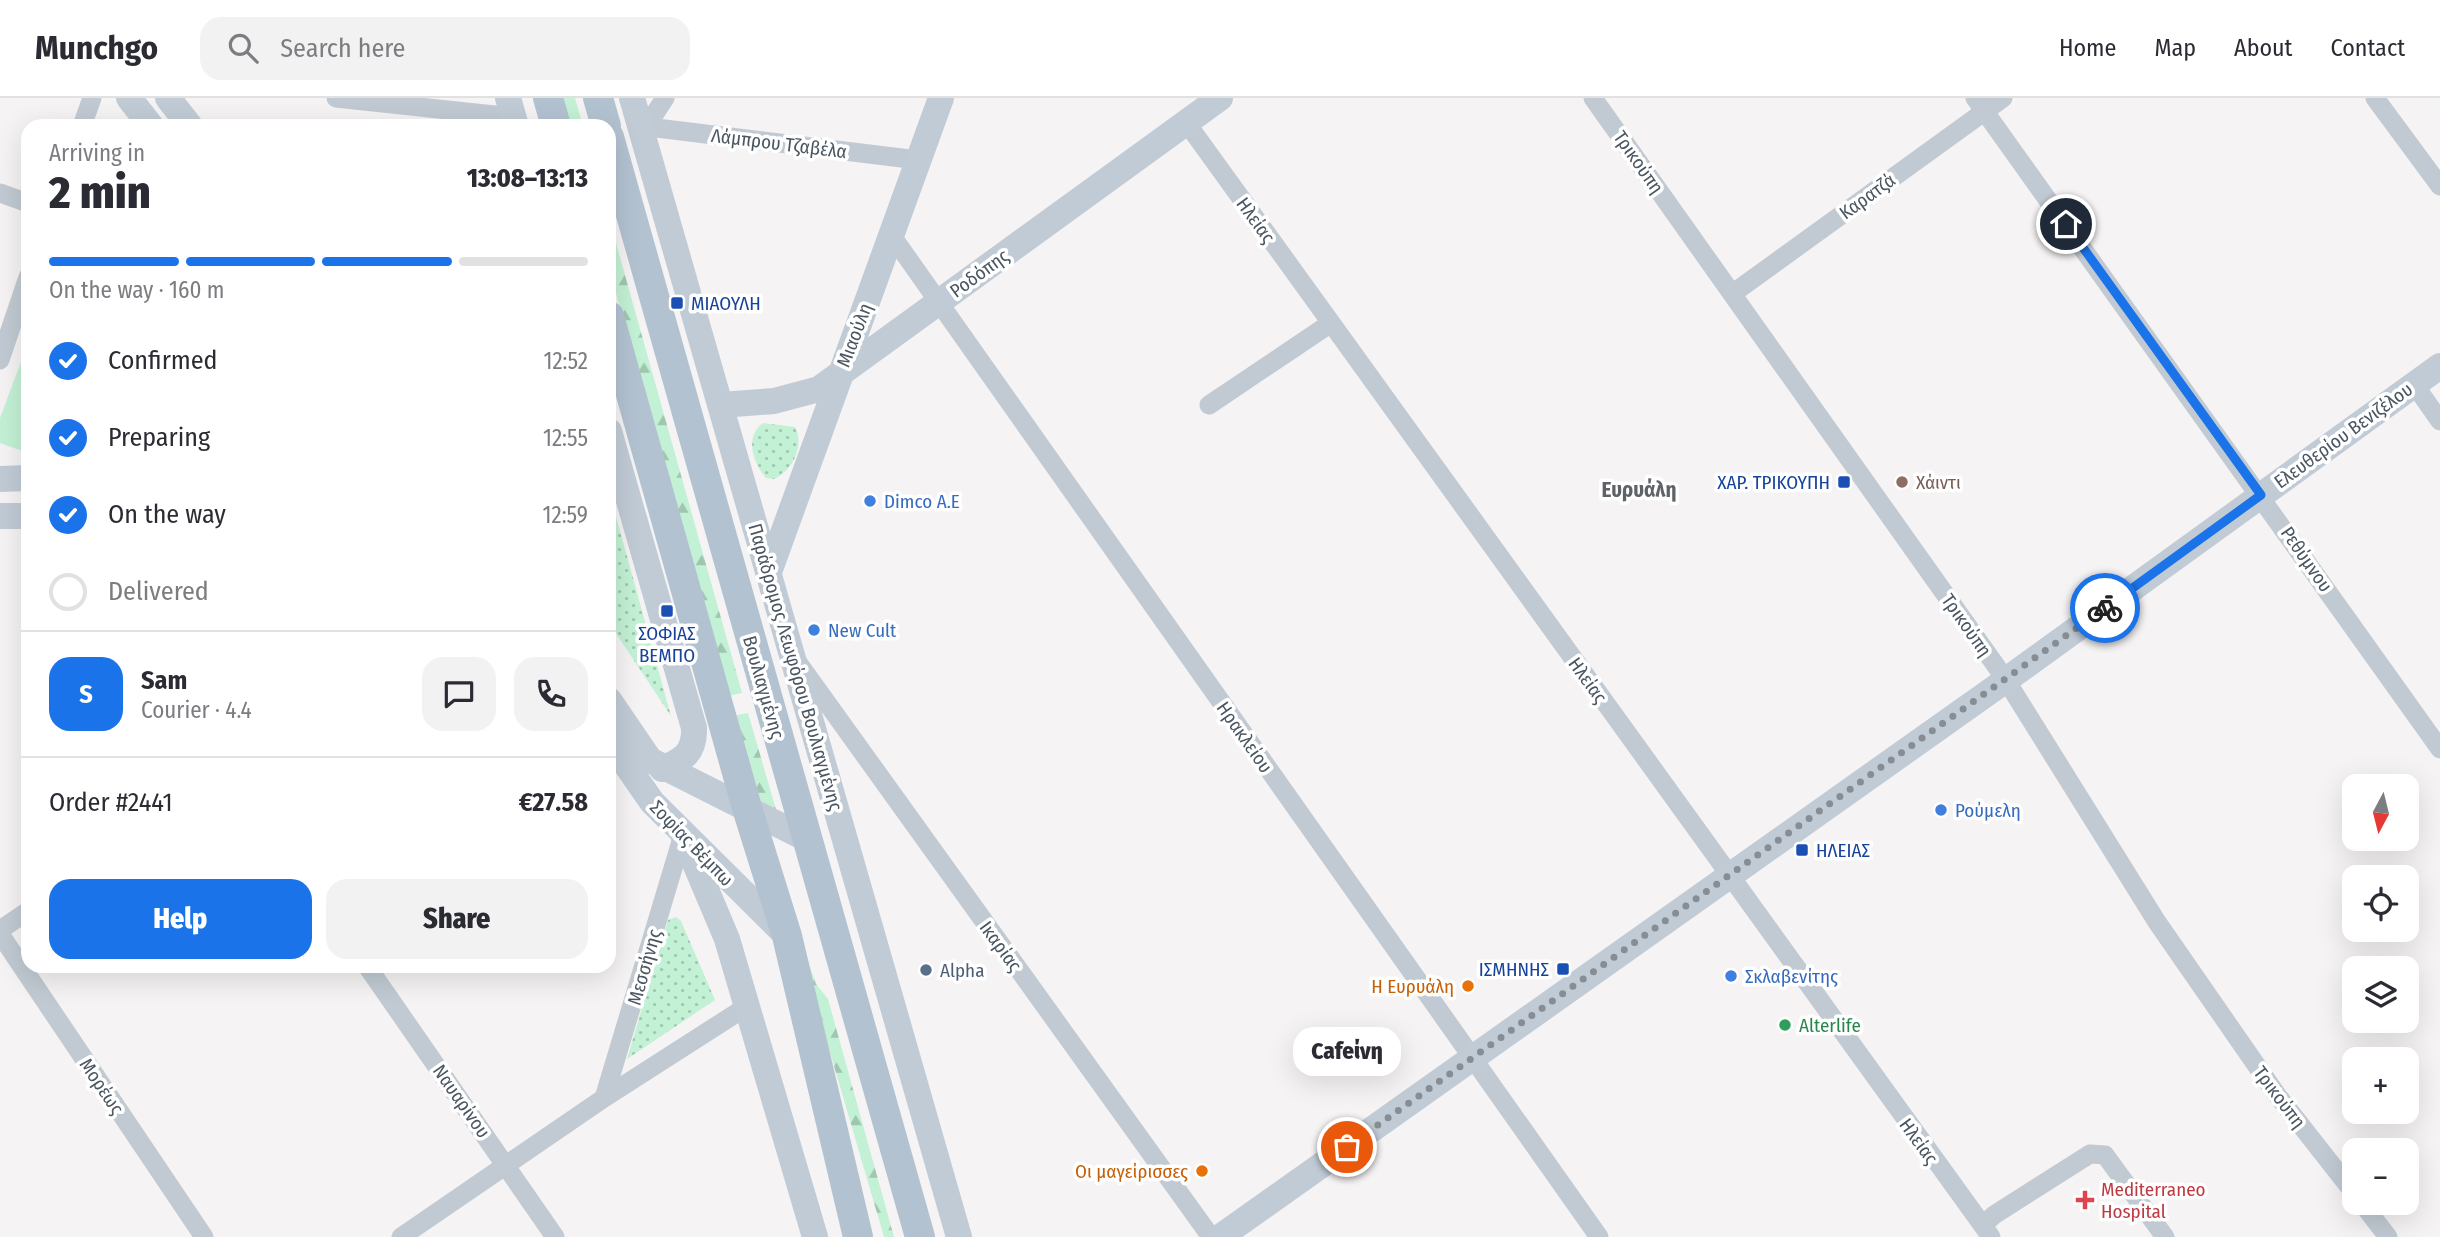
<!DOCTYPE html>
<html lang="en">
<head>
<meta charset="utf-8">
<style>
	body { margin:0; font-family:"Fira Sans Condensed",sans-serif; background:#f2f2f3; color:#2b2b33; height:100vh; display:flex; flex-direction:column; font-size:26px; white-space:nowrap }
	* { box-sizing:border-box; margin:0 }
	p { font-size:23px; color:#7c7c81 }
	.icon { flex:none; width:38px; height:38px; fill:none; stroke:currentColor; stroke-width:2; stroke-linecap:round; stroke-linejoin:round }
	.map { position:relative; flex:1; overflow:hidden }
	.sheet { position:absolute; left:21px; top:21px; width:595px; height:854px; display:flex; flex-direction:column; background:#fff; border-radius:21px; box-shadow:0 7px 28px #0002 }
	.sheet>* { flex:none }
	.needle { width:46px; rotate:187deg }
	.fabs { position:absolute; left:2342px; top:676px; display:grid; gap:14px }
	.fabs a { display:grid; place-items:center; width:77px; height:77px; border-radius:14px; background:#fff; box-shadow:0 7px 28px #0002; font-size:35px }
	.pin { position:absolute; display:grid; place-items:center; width:60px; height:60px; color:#fff; margin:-30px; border:4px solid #fff; border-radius:50%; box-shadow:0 2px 7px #0007 }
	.courier { position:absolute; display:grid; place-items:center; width:70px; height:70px; margin:-35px; border:5px solid #1a73e8; border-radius:50%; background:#fff; color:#222; box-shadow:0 2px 9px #0007 }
	.bubble { position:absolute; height:49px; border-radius:21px; background:#fff; box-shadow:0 7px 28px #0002; font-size:23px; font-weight:800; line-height:49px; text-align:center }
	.headline em { font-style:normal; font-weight:800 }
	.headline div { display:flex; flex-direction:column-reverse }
	.headline { display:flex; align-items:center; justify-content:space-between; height:119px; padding:0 28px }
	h1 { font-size:46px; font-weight:800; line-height:52px }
	.bar { display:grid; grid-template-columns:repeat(4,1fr); gap:10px 7px; align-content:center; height:84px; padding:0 28px }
	.bar i { height:9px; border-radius:5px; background:#e1e1e2 }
	.bar .selected { background:#1a73e8 }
	.bar p { grid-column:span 4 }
	.line { display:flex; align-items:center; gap:18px; padding:0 28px; border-top:2px solid #e1e1e2 }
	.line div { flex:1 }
	.round { display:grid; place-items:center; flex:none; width:74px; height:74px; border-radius:21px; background:#f2f2f3 }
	ol { padding:0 28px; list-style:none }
	li { display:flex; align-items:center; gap:21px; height:77px }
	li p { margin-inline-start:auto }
	li .icon { padding:7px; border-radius:50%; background:#1a73e8; color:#fff; stroke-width:4 }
	li:last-child { color:#7c7c81 }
	li i { width:38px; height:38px; border:4px solid #e1e1e2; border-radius:50% }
	.cta { display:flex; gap:14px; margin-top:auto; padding:14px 28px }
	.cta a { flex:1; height:80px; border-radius:21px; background:#1a73e8; color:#fff; font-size:28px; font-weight:800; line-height:80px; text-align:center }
	.cta a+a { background:#f2f2f3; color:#2b2b33 }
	header { display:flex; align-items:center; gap:42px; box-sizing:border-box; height:98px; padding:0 35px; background:#fff; border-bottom:2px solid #e1e1e2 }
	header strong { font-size:33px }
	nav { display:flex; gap:38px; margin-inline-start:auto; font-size:24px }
	.search { width:490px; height:63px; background:#f2f2f3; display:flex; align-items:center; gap:18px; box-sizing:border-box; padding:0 24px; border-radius:21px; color:#7c7c81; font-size:26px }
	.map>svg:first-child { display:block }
	.green { fill:#c3f1d5 }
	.forest { fill:url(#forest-firs) }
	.park { fill:url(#park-dots) }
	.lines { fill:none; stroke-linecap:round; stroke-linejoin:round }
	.street { stroke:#c1cad2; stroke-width:19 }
	.secondary { stroke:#c1cbd6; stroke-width:26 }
	.primary { stroke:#b3c2d1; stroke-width:30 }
	.done { stroke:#868d94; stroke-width:7; stroke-dasharray:0 12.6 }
	.route { stroke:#1a73e8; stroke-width:9 }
	.transit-dot { fill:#1a4fb4; stroke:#fff; stroke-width:2.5 }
	.education-dot { fill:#8d6e63; stroke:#fff; stroke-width:2.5 }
	.shop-dot { fill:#3f7fe0; stroke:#fff; stroke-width:2.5 }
	.service-dot { fill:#5c6f8a; stroke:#fff; stroke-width:2.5 }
	.food-dot { fill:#e8710a; stroke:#fff; stroke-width:2.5 }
	.leisure-dot { fill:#2e9e5b; stroke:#fff; stroke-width:2.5 }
	.health-dot { fill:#e0444e; stroke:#fff; stroke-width:2.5 }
	.labels { text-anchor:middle; stroke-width:7; stroke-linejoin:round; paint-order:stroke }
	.street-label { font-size:19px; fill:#4a5661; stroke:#fff }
	.transit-label { font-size:19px; fill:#164399; stroke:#fff; text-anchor:start }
	.education-label { font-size:19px; fill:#785e54; stroke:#fff; text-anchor:start }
	.shop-label { font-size:19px; fill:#366cbe; stroke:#fff; text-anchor:start }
	.service-label { font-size:19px; fill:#4e5e75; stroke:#fff; text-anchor:start }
	.food-label { font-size:19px; fill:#c56008; stroke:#fff; text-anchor:end }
	.leisure-label { font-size:19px; fill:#27864d; stroke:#fff; text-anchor:start }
	.health-label { font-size:19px; fill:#be3a42; stroke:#fff; text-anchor:start }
	.neighbourhood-label { font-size:21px; font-weight:bold; fill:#5f6368; stroke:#fff }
</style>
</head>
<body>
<header>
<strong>Munchgo</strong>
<div class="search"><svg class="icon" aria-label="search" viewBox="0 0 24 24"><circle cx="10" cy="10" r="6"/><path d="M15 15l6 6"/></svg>Search here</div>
<nav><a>Home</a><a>Map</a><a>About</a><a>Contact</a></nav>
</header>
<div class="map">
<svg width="2440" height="1139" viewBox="0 0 2440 1139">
	<defs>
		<pattern id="forest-firs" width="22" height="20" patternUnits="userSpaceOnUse" patternTransform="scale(1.75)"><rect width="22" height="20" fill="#c3f1d5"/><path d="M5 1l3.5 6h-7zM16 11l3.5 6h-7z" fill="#a0c6b0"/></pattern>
		<pattern id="park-dots" width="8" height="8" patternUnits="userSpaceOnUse" patternTransform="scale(1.75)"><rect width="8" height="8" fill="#c3f1d5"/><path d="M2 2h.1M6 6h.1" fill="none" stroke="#a0c6b0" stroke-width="1.8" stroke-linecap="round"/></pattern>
	</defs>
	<rect width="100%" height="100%" fill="#f5f3f3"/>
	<!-- green -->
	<path class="green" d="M 28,245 L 28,355 L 0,345 L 0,320 Z"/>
	<!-- forest -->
	<path class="forest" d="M 562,0 L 575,0 L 583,28 L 569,28 Z
		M 609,120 L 742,595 L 728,598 L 609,170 Z
		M 748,615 L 777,715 L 759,706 L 731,618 Z
		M 799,837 L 816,886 L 828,901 L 894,1139 L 884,1139 L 796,838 Z"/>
	<!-- park -->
	<path class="park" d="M 763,325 L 795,329 C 805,348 792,373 774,381 L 766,380 C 753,365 744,339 763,325 Z
		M 609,393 L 671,618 L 609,525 Z
		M 676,819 L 681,823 L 715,902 L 627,961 L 668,822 Z"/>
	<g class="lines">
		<!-- street -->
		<path class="street" d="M 336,0 L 513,19
			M 1593,0 L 2006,582 L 2157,824 L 2277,997 L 2354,1095
			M 1975,0 L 2440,651
			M 2375,0 L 2440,88
			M 1186,24 L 1991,1139
			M 82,28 L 92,0
			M 640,28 L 918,62
			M 646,29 L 665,0
			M 0,95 L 28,105
			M 892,138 L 1599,1139
			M 1732,196 L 2003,0
			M 0,262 L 28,179
			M 2414,286 L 2440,323
			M 1209,307 L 1331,225
			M 799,566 L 1211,1139
			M 0,832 L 28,813
			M 0,836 L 204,1139
			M 367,868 L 555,1139
			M 604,1000 L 683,737
			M 2361,1104 L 2388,1139
			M 1983,1127 L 1994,1117 L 2090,1056 L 2105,1057 L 2165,1139
			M 401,1139 L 604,1000 L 749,907"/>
		<!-- secondary -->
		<path class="secondary" d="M 129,0 L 151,28
			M 168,0 L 190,28
			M 508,0 L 516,28
			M 632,0 L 959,1139
			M 721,307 L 774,303 L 819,291 L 1220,0
			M 609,333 L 694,630 C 695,655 683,662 662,671
			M 0,381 L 28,380
			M 0,418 L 28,418
			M 769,474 L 941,0
			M 609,602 L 650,662 L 807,741
			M 609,642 L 652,704 L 787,838
			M 683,737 L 727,841 L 815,1139
			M 1220,1139 L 2006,582 L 2440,268"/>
		<!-- primary -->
		<path class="primary" d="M 548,0 L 556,28
			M 598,0 L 606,28
			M 609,39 L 920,1139
			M 609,218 L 747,710 L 787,838 L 858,1139"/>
	</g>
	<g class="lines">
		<!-- done -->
		<path class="done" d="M 1347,1049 L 2105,510"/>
		<!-- route -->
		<path class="route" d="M 2066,126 L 2261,397 L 2105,510"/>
	</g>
	<!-- markers -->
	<g class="transit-dot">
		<rect x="670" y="198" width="14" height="14" rx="3.5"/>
		<rect x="1837" y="377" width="14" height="14" rx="3.5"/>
		<rect x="660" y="506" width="14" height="14" rx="3.5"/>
		<rect x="1795" y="745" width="14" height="14" rx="3.5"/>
		<rect x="1556" y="864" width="14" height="14" rx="3.5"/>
	</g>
	<circle class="education-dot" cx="1902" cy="384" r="7"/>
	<g class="shop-dot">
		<circle cx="870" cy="403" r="7"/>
		<circle cx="814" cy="532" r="7"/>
		<circle cx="1941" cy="712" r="7"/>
		<circle cx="1731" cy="878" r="7"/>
	</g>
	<circle class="service-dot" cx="926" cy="872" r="7"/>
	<g class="food-dot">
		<circle cx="1468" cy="888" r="7"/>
		<circle cx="1202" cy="1073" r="7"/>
	</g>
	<circle class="leisure-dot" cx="1785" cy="927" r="7"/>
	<path class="health-dot" d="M2081.5 1091.5h7v7h7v7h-7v7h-7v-7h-7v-7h7z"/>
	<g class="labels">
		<!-- street labels -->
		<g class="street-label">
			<text transform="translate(779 45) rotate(7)" y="7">Λάμπρου Τζαβέλα</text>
			<text transform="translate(1639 64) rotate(55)" y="7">Τρικούπη</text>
			<text transform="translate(1867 98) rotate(-36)" y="7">Καρατζά</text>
			<text transform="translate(1256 122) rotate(54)" y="7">Ηλείας</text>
			<text transform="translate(979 175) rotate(-36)" y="7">Ροδόπης</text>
			<text transform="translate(854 237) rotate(-69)" y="7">Μιαούλη</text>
			<text transform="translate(2343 337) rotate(-36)" y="7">Ελευθερίου Βενιζέλου</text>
			<text transform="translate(2307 461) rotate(55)" y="7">Ρεθύμνου</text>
			<text transform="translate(1967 527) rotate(55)" y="7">Τρικούπη</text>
			<text transform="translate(796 569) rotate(74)" y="7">Παράδρομος Λεωφόρου Βουλιαγμένης</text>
			<text transform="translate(1588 582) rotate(54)" y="7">Ηλείας</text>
			<text transform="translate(764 589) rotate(74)" y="7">Βουλιαγμένης</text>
			<text transform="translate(1245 639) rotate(55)" y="7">Ηρακλείου</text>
			<text transform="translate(692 745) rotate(46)" y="7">Σοφίας Βέμπω</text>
			<text transform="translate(1001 848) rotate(54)" y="7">Ικαρίας</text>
			<text transform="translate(644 869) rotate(-74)" y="7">Μεσσήνης</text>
			<text transform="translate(102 988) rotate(56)" y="7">Μορέως</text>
			<text transform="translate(2280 999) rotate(53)" y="7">Τρικούπη</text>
			<text transform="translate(462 1003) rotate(55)" y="7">Ναυαρίνου</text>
			<text transform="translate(1919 1043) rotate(54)" y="7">Ηλείας</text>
		</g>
		<!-- transit labels -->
		<g class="transit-label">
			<text x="691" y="212">ΜΙΑΟΥΛΗ</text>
			<text x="1830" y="391" text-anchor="end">ΧΑΡ. ΤΡΙΚΟΥΠΗ</text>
			<text x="667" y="542" text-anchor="middle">ΣΟΦΙΑΣ<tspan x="667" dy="22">ΒΕΜΠΟ</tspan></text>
			<text x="1816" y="759">ΗΛΕΙΑΣ</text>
			<text x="1549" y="878" text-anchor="end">ΙΣΜΗΝΗΣ</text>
		</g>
		<!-- education labels -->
		<g class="education-label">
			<text x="1916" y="391">Χάιντι</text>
		</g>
		<!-- shop labels -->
		<g class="shop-label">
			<text x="884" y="410">Dimco Α.Ε</text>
			<text x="828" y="539">New Cult</text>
			<text x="1955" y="719">Ρούμελη</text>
			<text x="1745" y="885">Σκλαβενίτης</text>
		</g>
		<!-- service labels -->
		<g class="service-label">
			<text x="940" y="879">Alpha</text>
		</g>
		<!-- food labels -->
		<g class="food-label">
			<text x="1454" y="895">Η Ευρυάλη</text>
			<text x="1188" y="1080">Οι μαγείρισσες</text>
		</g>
		<!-- leisure labels -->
		<g class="leisure-label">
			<text x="1799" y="934">Alterlife</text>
		</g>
		<!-- health labels -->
		<g class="health-label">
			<text x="2101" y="1098">Mediterraneo<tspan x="2101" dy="22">Hospital</tspan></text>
		</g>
		<!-- neighbourhood labels -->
		<g class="neighbourhood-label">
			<text x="1639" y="399">Ευρυάλη</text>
		</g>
	</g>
</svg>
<div class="fabs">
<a><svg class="needle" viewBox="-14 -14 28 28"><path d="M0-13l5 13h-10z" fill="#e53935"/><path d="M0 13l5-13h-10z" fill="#7c7c81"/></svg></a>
<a><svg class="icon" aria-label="locate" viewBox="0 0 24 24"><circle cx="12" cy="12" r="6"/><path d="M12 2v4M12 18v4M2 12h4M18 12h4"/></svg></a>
<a><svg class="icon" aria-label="layers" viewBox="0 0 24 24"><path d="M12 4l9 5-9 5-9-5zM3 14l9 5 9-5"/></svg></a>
<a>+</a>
<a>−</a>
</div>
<div class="pin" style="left:1347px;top:1049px;background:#ea580c"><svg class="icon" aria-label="bag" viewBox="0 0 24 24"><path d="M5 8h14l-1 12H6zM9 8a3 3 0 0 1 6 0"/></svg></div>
<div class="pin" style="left:2066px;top:126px;background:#1f2937"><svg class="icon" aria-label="home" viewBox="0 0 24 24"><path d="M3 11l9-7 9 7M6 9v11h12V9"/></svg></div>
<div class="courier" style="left:2105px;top:510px"><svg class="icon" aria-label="bike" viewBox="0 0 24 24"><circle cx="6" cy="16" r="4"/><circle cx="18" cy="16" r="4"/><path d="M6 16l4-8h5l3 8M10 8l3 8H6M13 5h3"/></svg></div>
<div class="bubble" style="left:1293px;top:929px;width:108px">Cafeίνη</div>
<section class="sheet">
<div class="headline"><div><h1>2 min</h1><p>Arriving in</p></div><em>13:08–13:13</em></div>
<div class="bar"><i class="selected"></i><i class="selected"></i><i class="selected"></i><i></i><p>On the way · 160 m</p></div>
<ol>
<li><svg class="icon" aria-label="check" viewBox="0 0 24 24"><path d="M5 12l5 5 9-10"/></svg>Confirmed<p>12:52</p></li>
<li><svg class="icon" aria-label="check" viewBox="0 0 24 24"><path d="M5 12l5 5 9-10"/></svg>Preparing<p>12:55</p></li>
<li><svg class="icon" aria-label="check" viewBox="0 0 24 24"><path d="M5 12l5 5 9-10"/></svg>On the way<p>12:59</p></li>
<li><i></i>Delivered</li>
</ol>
<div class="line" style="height:126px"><b class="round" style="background:#1a73e8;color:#fff">S</b><div><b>Sam</b><p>Courier · 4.4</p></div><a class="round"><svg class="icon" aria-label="chat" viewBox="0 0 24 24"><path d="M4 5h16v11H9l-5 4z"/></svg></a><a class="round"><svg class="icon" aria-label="phone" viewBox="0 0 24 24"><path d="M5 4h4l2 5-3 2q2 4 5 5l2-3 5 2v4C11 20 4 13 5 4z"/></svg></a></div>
<div class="line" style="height:91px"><div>Order #2441</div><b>€27.58</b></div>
<div class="cta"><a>Help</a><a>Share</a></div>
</section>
</div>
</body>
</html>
